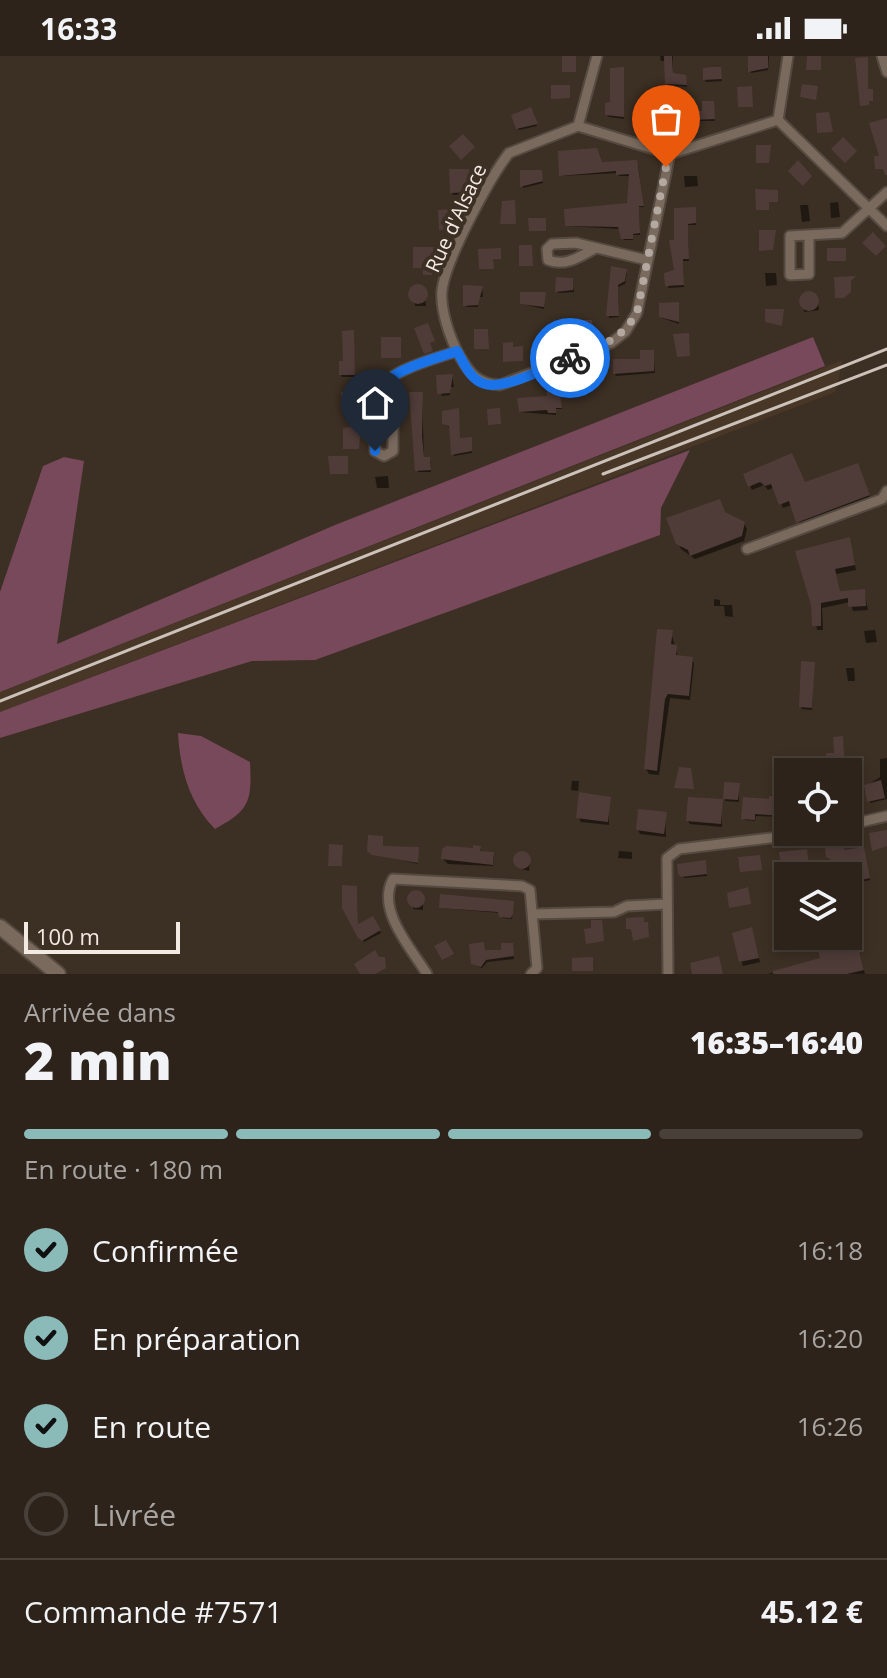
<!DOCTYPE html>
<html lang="fr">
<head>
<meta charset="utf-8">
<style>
	body { margin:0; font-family:"Open Sans",sans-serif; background:#392f27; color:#f1f3f6; height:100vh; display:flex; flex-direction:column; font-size:30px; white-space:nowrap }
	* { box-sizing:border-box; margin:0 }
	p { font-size:26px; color:#a7a4a2 }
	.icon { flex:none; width:44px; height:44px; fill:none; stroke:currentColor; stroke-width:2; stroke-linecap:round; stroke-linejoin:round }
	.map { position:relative; height:918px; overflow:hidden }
	.panel { display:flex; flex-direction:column; background:#2d231a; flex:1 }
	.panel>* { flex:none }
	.buttons { position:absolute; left:774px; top:702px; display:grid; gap:16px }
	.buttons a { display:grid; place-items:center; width:88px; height:88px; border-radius:0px; background:#2d231a; box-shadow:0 4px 12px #0003,0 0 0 2px #484039; font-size:40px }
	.scale { position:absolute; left:24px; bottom:20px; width:156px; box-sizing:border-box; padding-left:8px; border:4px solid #f3eae3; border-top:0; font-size:22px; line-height:28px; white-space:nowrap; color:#f3eae3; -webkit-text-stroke:6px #3c2f23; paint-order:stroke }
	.pin { position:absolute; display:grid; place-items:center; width:68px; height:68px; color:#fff; margin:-82px -34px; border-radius:50% 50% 50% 0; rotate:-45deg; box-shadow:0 0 8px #0007 }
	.pin .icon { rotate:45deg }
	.courier { position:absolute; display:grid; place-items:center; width:80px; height:80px; margin:-40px; border:6px solid #1a73e8; border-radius:50%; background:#fff; color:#222; box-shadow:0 2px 10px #0007 }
	.overview em { font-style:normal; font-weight:800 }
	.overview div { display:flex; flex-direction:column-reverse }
	.overview { display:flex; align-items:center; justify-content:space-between; height:136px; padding:0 24px }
	h1 { font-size:52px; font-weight:800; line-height:60px }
	.bar { display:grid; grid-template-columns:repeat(4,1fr); gap:12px 8px; align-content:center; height:96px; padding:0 24px }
	.bar i { height:10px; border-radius:6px; background:#484039 }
	.bar .on { background:#8bbbb9 }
	.bar p { grid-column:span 4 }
	.line { display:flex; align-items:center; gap:20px; padding:0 24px; border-top:2px solid #484039 }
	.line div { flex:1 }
	ol { padding:0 24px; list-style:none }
	li { display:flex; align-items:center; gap:24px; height:88px }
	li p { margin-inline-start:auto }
	li .icon { padding:8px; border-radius:50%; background:#8bbbb9; color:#111; stroke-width:4 }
	li:last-child { color:#a7a4a2 }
	li i { width:44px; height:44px; border:4px solid #484039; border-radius:50% }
	.status { display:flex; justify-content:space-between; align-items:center; height:56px; padding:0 40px; background:#2d231a; direction:ltr }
	.status svg { height:22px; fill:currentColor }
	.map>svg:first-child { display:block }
	.built { fill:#483727 }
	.green { fill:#77495a }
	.shadow { fill:#0007 }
	.building { fill:#4f3c39 }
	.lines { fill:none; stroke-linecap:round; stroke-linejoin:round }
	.street-casing { stroke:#554a40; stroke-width:13 }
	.secondary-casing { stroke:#554a40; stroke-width:18 }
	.street { stroke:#796a5d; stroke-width:9 }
	.secondary { stroke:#796a5d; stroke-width:14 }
	.rail { stroke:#ccc2ba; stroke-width:3 }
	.done { stroke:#b3a9a0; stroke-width:8; stroke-dasharray:0 14.4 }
	.route { stroke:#1a73e8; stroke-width:10 }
	.labels { text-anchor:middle; stroke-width:8; stroke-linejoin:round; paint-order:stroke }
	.street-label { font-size:20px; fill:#f3eae3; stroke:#3c2f23 }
</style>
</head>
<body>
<div class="status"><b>16:33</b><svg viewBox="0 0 49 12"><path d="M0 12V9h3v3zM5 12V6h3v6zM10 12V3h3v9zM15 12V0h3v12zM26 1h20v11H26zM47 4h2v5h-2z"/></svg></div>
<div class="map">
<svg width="887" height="918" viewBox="0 0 887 918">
	<rect width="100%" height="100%" fill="#3c2f23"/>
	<!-- built -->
	<path class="built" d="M 843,304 L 835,336 L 0,656 L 0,636 Z"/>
	<!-- green -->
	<path class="green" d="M 813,281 L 825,310 L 0,636 L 0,536 L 43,410 L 64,401 L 84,405 L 57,588 L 335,469 Z
		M 690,394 L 661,452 L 660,479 L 315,604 L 252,605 L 0,682 L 0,656 Z
		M 178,677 L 201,680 L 250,706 C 252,745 250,754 215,773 C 189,747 180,713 178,677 Z"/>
	<!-- shadow -->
	<path class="shadow" d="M 660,0 L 673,0 L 673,19 L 686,23 L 687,31 L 668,29 L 666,5 L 661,5 Z
		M 769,0 L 768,14 L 751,17 L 750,1 Z
		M 623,13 L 624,63 L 609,61 L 607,59 Z
		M 720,13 L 722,25 L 706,26 L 705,24 Z
		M 713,47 L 715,65 L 691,65 L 691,74 L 681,74 L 680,70 L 643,68 L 704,58 Z
		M 531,54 L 537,70 L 519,74 L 513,60 Z
		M 601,108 L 638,109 L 644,151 L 639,151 L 640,179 L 633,179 L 633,184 L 624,184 L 620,173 L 567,170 L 629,149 L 631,120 L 619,120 L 618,117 L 561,120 Z
		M 522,116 L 541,116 L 543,127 L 523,132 Z
		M 469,117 L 473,138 L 453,139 L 452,137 Z
		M 684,120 L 697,120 L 698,130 L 685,131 Z
		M 838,146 L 840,161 L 831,162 L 830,147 Z
		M 800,149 L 808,149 L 810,165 L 802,166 Z
		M 696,155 L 696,169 L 688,169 L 689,205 L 683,205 L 684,231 L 668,232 L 676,215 L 676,186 Z
		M 613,212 L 627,217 L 625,228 L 618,231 L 619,261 L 609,262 Z
		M 765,217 L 776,217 L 777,229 L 766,230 Z
		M 572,224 L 574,236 L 559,237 L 557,235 Z
		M 413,230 L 424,230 L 426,250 L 415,250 Z
		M 482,232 L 483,241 L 478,241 L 478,251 L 466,251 Z
		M 544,238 L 544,253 L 522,248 Z
		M 803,238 L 817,239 L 819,254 L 804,256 Z
		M 679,250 L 679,268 L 662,262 L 661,260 Z
		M 591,266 L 593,279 L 577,280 L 576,278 Z
		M 353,276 L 355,321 L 342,321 L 341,319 Z
		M 559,277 L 560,292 L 543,293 L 542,278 Z
		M 653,296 L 655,317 L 616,320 L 615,318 Z
		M 452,320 L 454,331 L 449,331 L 450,339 L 441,340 Z
		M 559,335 L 562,353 L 556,353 L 556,359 L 520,356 Z
		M 422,338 L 424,403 L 431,405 L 431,416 L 418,416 Z
		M 458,354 L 460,384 L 472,385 L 472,397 L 454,400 L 451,372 L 444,368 Z
		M 860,413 L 871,444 L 801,470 L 792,449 L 783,452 L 775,431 L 768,434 L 764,429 L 752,434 L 745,419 L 805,428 Z
		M 388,420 L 389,432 L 377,432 L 375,421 Z
		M 725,458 L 744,467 L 747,473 L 744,485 L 695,503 L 681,493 L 678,487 Z
		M 849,483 L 856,514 L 836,518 L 840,537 L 864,535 L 868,554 L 853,555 L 850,546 L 822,552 L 823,574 L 817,574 L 813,548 Z
		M 714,543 L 720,544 L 720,549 L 732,549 L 733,561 L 725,560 L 724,550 L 714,550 Z
		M 875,574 L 877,586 L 866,587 L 864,575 Z
		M 671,576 L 678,601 L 691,603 L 694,607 L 690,644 L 670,642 L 659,719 L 649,718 L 646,713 Z
		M 814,608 L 812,654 L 802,653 L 801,651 Z
		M 846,612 L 854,612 L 855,625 L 848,625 Z
		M 887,702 L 887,743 L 870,747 L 866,730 L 880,721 L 880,703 Z
		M 572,725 L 579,725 L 578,735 L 571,734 Z
		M 726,728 L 739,729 L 739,746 L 725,745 Z
		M 609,742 L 609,769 L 581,766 L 579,762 Z
		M 848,742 L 852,746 L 852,757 L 848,757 Z
		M 745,743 L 788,743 L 788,758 L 782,761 L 756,760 L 755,765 L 745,764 Z
		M 722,745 L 722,771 L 690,768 L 688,765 Z
		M 665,758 L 666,781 L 640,778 L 638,774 Z
		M 382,782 L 383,792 L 418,793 L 418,808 L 371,797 Z
		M 480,792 L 481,797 L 494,800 L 493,810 L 448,808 L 443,803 Z
		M 619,795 L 632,796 L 632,803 L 618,802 Z
		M 864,795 L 870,824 L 860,826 L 856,808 L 843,810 L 828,800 Z
		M 519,797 L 530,800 L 529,815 L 518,812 Z
		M 807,797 L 809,810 L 784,813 L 783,810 Z
		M 706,808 L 707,820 L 684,822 L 680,817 Z
		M 835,816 L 836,820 L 825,820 L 824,818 Z
		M 357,834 L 358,870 L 373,862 L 381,877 L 364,886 L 344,852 Z
		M 413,836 L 423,837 L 423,854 L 413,853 Z
		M 513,847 L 512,863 L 503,862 L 501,857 L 441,852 Z
		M 734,878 L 753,878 L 760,906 L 743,910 Z
		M 816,880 L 845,880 L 848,896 L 860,898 L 865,918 L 768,918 L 822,903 Z
		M 512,889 L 514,903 L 487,906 L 482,912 L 473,908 L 485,896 L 503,896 Z"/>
	<!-- building -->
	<path class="building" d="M 562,0 L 576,0 L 576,16 L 562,16 Z
		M 664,0 L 672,0 L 673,17 L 686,19 L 687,29 L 665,28 Z
		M 748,0 L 768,0 L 768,12 L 748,16 Z
		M 807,0 L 821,0 L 821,14 L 806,14 Z
		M 868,1 L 868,33 L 873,33 L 873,45 L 869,45 L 869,49 L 860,50 L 855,2 Z
		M 624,11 L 624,61 L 605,59 L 605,47 L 610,46 L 610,12 Z
		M 711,11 L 721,11 L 722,23 L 703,24 L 703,12 Z
		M 802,28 L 818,30 L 816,44 L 800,41 Z
		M 551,29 L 570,29 L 570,42 L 551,43 Z
		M 752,30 L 753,51 L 738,51 L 737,31 Z
		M 702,45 L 714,45 L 715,63 L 691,64 L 691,73 L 678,73 L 678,68 L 673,68 L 641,69 L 641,57 L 645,56 L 645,52 L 702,55 Z
		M 531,51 L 538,68 L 516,73 L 511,59 Z
		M 829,56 L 833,76 L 817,77 L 816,57 Z
		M 887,62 L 887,119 L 885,119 L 883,113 L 875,113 L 874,100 L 879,100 L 869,67 Z
		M 463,78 L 475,91 L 461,104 L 449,90 Z
		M 843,81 L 857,95 L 845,107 L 831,93 Z
		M 756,89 L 771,89 L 769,107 L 756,107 Z
		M 597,92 L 602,106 L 637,104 L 644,150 L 639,150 L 640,177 L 633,178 L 633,183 L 621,183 L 618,171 L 565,170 L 564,153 L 627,147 L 629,118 L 616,119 L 616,115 L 559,120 L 558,95 Z
		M 798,104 L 812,120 L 803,130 L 788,115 Z
		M 449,113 L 469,113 L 473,136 L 450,137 Z
		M 520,114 L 542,114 L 543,125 L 520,131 Z
		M 755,133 L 778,134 L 778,146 L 769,146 L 769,154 L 756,154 Z
		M 515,144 L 516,168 L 500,168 L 502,145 Z
		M 696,151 L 696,167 L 688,168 L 689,203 L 683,203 L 684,229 L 665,230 L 664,217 L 674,214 L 669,184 L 674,184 L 674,152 Z
		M 452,153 L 453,174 L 439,174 L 438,154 Z
		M 528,162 L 546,162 L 546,175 L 529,175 Z
		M 759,174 L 776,174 L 773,194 L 759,195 Z
		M 873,176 L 886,190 L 876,200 L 862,187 Z
		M 519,189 L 532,189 L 533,210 L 519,210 Z
		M 413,191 L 434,191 L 432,219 L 423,219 L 423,212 L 413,212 Z
		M 501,192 L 501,203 L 493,203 L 494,213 L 479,213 L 478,193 Z
		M 827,192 L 846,192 L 846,205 L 827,205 Z
		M 611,210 L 627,213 L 625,225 L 618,229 L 619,260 L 606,260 Z
		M 856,220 L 851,225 L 851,236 L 844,242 L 835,242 L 834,221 Z
		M 556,221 L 573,222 L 573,234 L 555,236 Z
		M408 238a10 10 0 1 1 20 0a10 10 0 1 1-20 0Z
		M 463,229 L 483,230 L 478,249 L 463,250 Z
		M799 245a10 10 0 1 1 20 0a10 10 0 1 1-20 0Z
		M 520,236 L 546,236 L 544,251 L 520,248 Z
		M 679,246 L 679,266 L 659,261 L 659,247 Z
		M 765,253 L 784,253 L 782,270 L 765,266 Z
		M 574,264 L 592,264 L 593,277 L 574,278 Z
		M 428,267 L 435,285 L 430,287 L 433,295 L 424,298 L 414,272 Z
		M 474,273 L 488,273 L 489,293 L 474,293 Z
		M540 283a10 10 0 1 1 20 0a10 10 0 1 1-20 0Z
		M 354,274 L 355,319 L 339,319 L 339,305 L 343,305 L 342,275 Z
		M 689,277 L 690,300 L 677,301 L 673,278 Z
		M 381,281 L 401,281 L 401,302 L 381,302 Z
		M 513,286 L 513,291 L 523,290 L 523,305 L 503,306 L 503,287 Z
		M 640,294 L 654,294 L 654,315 L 613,318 L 613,303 L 640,303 Z
		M 586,314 L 597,314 L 598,331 L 580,332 L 580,320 L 586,319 Z
		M 453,318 L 450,337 L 437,338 L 436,319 Z
		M 547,331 L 559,331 L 562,352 L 556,352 L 556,357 L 548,357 L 547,354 L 519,356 L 517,342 L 547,340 Z
		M 341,336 L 357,336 L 358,349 L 342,353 Z
		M 409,336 L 423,336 L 422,380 L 424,401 L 430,401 L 431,414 L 415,415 Z
		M 459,352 L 460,382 L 472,381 L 472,395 L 451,399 L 449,370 L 442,368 L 442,355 Z
		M 500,352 L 501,368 L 488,369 L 487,353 Z
		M 347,371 L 361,372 L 359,393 L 343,393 L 343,373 Z
		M 792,397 L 805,426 L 858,407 L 870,439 L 796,467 L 789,445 L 779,449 L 771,428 L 765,430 L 760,426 L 748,431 L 743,418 Z
		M 328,400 L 348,400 L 348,418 L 330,418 Z
		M 720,443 L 725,456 L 745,466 L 742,480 L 690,500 L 688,494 L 676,488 L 666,462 Z
		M 850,481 L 855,509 L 835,513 L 840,535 L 865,533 L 866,550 L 848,551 L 848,542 L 821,547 L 821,570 L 812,570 L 811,549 L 795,495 Z
		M 657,573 L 673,574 L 671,588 L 677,589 L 676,599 L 693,601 L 689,640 L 668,638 L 665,643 L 657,715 L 644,713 Z
		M 801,605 L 815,606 L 812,652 L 799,651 Z
		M 843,680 L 845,716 L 816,716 L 816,705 L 827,705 L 826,697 L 834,697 L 833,681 Z
		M 679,711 L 691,712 L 694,733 L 674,732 Z
		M 881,724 L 885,742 L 867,746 L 864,729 Z
		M 724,726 L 740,727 L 738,744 L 723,743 Z
		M 579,736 L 611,741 L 608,766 L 576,762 Z
		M 769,740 L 783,741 L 782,760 L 755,758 L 755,764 L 741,763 L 743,741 L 769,743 Z
		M 688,741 L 723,743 L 721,768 L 686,765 Z
		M 638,753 L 667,756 L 664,778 L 636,774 Z
		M 887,774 L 887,790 L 872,795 L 869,777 Z
		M 368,779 L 383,780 L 383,790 L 419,791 L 418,807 L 372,799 L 367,795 Z
		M 837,783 L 843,785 L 844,794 L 864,791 L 870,822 L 857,825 L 853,806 L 840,809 L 826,801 L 824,786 Z
		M 329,788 L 343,789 L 342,810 L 328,810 Z
		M 473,789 L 481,790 L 480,795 L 494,796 L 493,809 L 441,803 L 442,793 L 446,790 L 473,792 Z
		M 807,793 L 809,808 L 781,811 L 779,796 Z
		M513 804a9 9 0 1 1 18 0a9 9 0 1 1-18 0Z
		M 760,799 L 762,814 L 740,816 L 738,801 Z
		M 706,804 L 707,818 L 681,821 L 678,818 L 677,808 Z
		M 342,829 L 357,830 L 358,868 L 373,860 L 381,874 L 362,885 L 358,882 L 342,852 Z
		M 748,831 L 751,848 L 729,852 L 727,837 Z
		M407 843a9 9 0 1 1 18 0a9 9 0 1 1-18 0Z
		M 440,838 L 514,845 L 513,858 L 511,862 L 499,861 L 498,856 L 439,852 Z
		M 644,861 L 644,866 L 648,866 L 649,881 L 633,885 L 631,873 L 626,873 L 626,862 Z
		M 591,864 L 602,864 L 604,885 L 586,888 L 584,873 L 591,872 Z
		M 752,871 L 759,902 L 739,906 L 732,877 Z
		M 814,880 L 845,880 L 848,894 L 858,891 L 864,914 L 847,918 L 773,918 L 773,915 L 820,902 Z
		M 446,884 L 454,898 L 442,904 L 434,890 Z
		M 484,886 L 485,894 L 501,894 L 501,887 L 513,887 L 514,900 L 486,904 L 481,911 L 471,908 L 469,888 Z
		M 375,894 L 379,901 L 385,901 L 386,912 L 375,918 L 360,918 L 354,908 Z
		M 719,900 L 723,918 L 692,918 L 690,907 Z
		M 593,901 L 593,915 L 572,915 L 572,902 Z"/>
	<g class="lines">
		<defs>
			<path id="street" d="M 597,0 L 578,70 L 509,97 C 489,123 446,203 442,234 C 440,254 450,282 459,299 C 470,318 478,328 500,329 L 611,287 L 625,276 L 637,257 L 670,98
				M 882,0 L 887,16
				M 778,64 L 788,0
				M 578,70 L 670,98 L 778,64 L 887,170
				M 809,179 L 809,218 L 790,219 L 790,180 L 842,177 L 887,136
				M 594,193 C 579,201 565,211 548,204 L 547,193 L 552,188 L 576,187 L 647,204
				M 389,324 L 393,338 L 393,395 L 384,400 L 375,395 C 375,379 372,361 374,345 C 379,315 433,304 457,295
				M 747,493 L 882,443 L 887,435
				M 848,769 L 887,760
				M 534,858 L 614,856 L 627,850 L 667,848
				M 427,918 C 411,892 376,854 393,823 L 522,830 L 530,834 L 537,912 L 531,918
				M 668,918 L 667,802 L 679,793 L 821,776"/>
			<path id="secondary" d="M 0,871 L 58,918"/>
		</defs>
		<!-- street casing -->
		<use href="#street" class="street-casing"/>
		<!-- secondary casing -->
		<use href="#secondary" class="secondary-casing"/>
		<!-- street -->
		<use href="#street" class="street"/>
		<!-- secondary -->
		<use href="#secondary" class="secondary"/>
		<!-- rail -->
		<path class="rail" d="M 603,418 L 887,309
			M 0,645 L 887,293"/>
	</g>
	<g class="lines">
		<!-- done -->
		<path class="done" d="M 570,302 C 599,291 620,285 637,257 L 666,111"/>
		<!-- route -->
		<path class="route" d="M 375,395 C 375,379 372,361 374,345 C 379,315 433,304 457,295 C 464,307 470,324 485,328 C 504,334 551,310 570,302"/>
	</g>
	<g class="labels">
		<!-- street labels -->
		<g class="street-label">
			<text transform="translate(456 162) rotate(-65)" y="7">Rue d'Alsace</text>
		</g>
	</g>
</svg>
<div class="buttons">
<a><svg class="icon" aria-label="locate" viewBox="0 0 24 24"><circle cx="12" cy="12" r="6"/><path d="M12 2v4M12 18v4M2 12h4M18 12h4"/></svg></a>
<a><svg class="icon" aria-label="layers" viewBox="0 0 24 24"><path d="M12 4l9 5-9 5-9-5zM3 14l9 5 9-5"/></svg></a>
</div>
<div class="scale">100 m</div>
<div class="pin" style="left:666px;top:111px;background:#ea580c"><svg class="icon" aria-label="bag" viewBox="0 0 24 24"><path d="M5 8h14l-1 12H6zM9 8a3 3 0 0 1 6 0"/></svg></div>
<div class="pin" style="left:375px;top:395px;background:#1f2937"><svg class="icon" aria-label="home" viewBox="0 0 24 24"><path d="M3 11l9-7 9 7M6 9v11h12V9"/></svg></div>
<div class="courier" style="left:570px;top:302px"><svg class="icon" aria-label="bike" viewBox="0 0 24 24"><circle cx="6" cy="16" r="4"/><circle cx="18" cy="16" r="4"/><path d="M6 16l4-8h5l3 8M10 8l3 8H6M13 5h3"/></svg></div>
</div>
<section class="panel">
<div class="overview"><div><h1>2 min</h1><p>Arrivée dans</p></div><em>16:35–16:40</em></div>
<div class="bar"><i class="on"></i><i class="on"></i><i class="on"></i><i></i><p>En route · 180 m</p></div>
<ol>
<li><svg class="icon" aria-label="check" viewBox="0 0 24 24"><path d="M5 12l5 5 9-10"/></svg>Confirmée<p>16:18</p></li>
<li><svg class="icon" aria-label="check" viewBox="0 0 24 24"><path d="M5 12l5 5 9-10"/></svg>En préparation<p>16:20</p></li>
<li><svg class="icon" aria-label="check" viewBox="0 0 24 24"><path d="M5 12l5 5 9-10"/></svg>En route<p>16:26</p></li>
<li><i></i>Livrée</li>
</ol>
<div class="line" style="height:104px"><div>Commande #7571</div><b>45.12 €</b></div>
</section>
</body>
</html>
